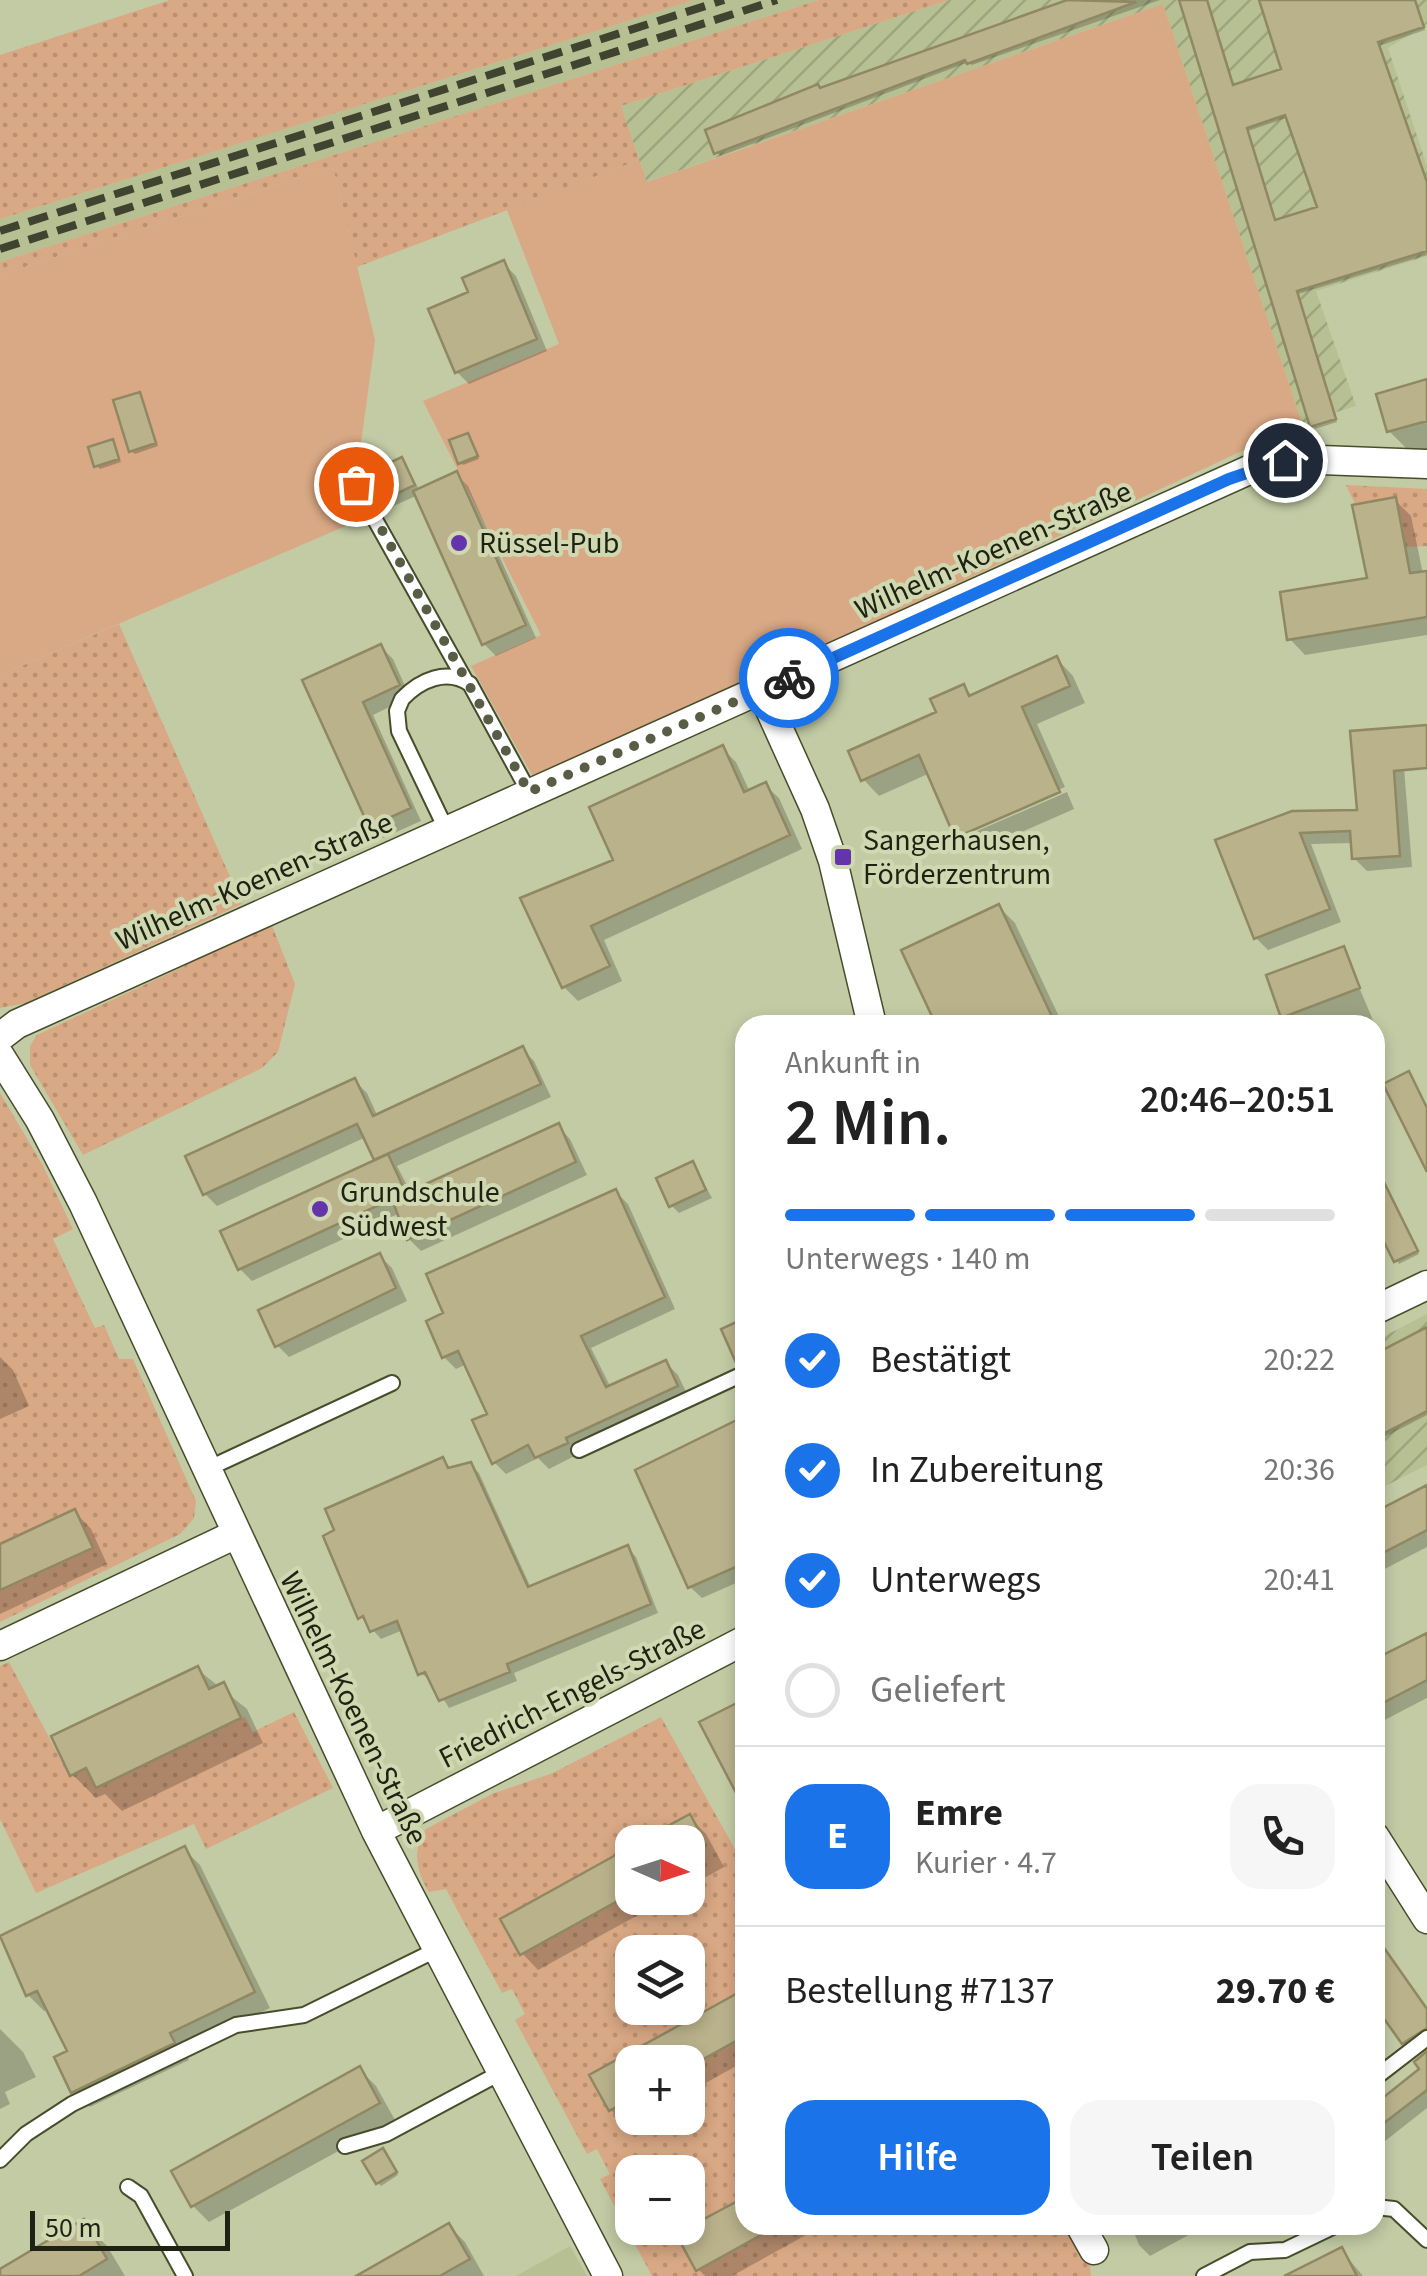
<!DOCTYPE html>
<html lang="de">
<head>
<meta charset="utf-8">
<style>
	body { margin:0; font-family:"Source Sans 3",sans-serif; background:#f6f6f6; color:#222; height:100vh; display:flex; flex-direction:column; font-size:38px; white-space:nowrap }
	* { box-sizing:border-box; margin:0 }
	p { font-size:32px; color:#767676 }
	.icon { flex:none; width:55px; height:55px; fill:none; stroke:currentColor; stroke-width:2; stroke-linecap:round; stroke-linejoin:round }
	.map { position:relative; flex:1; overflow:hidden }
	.drawer { position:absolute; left:735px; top:1015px; width:650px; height:1220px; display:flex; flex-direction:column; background:#fff; border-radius:30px; box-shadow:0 5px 15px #0003 }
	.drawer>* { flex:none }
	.needle { width:65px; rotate:93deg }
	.controls { position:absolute; left:615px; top:1825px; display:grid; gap:20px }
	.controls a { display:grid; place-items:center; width:90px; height:90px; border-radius:20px; background:#fff; box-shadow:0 5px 15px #0003; font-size:50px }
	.scale { position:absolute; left:30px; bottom:25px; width:200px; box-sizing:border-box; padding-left:10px; border:5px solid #1f2213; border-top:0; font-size:28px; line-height:35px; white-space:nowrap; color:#1f2213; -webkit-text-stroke:8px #cfd8b0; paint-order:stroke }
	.pin { position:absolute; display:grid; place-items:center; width:85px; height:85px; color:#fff; margin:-42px; border:5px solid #fff; border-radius:50%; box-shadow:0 2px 10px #0007 }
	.courier { position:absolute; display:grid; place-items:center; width:100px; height:100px; margin:-50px; border:8px solid #1a73e8; border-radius:50%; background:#fff; color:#222; box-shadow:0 2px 12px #0007 }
	.headline em { font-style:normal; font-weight:600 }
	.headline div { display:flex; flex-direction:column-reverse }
	.headline { display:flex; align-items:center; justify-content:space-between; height:170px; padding:0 50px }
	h1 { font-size:65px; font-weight:600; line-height:75px }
	.bar { display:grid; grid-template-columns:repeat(4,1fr); gap:15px 10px; align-content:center; height:120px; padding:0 50px }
	.bar i { height:12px; border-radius:8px; background:#e0e0e0 }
	.bar .on { background:#1a73e8 }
	.bar p { grid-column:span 4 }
	.line { display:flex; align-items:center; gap:25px; padding:0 50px; border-top:2px solid #e0e0e0 }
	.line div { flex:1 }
	.round { display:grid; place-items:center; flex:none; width:105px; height:105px; border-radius:30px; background:#f6f6f6 }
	ol { padding:0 50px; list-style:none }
	li { display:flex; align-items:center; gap:30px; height:110px }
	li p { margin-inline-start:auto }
	li .icon { padding:10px; border-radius:50%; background:#1a73e8; color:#fff; stroke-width:4 }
	li:last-child { color:#767676 }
	li i { width:55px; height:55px; border:5px solid #e0e0e0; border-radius:50% }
	.action { display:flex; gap:20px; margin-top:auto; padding:20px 50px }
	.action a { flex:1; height:115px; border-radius:30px; background:#1a73e8; color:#fff; font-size:40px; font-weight:600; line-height:115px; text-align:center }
	.action a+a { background:#f6f6f6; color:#222 }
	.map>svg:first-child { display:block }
	.built { fill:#b7c092 }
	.industrial { fill:url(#industrial-furrows) }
	.grass { fill:url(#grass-dots); fill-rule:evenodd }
	.garden { fill:#d9a884 }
	.shadow { fill:#0003; fill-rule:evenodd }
	.building { fill:#bab28b; stroke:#908863; stroke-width:2.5; fill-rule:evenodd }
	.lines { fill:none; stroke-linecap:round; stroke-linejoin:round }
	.lane-casing { stroke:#474d2b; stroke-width:18 }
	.street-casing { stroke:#474d2b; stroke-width:31 }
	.lane { stroke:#fff; stroke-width:14 }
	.street { stroke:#fff; stroke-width:28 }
	.rail { stroke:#3f432f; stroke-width:8; stroke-dasharray:20 10; stroke-linecap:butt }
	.done { stroke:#585d46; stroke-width:10; stroke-dasharray:0 18 }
	.route { stroke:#1a73e8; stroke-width:12 }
	.poi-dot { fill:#6434ab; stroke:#cfd8b0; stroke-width:4 }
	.labels { text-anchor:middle; stroke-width:8; stroke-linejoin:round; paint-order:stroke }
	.poi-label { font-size:30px; fill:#1f2213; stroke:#cfd8b0; text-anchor:start }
	.street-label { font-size:30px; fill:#1f2213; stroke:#cfd8b0 }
</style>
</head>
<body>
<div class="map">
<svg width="1427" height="2276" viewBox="0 0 1427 2276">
	<defs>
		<pattern id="industrial-furrows" width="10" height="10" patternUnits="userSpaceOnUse" patternTransform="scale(2.5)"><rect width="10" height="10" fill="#b7c092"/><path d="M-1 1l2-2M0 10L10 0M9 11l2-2" fill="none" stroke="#9da57d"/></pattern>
		<pattern id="grass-dots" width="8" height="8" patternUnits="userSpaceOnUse" patternTransform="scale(2.5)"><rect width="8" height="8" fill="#d9a884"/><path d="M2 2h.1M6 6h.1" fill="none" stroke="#ba9071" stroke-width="1.8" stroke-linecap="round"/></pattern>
	</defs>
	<rect width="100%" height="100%" fill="#c2cba4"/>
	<!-- built -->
	<path class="built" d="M 694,0 L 819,0 L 0,262 L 0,219 Z
		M 570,2246 L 587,2276 L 516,2276 Z"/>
	<!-- industrial -->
	<path class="industrial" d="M 949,0 L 1427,0 L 1427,24 L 1388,48 L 1427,166 L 1427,256 L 1316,291 L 1356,406 L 1302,423 L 1163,4 L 646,182 L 621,106 Z
		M 1427,1314 L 1427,1465 L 1375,1491 L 1375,1341 Z"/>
	<!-- grass -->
	<path class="grass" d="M 170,0 L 694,0 L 0,219 L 0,55 Z
		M 819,0 L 949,0 L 621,106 L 639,160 L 357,267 L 333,167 L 0,275 L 0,262 Z
		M 1346,485 L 1427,489 L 1427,546 L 1405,547 L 1396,498 L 1355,504 Z
		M 119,624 L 242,904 L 26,1003 L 0,1008 L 0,675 Z
		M 269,918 L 295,984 L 278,1052 L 262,1068 L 83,1155 L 30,1065 L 30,1046 L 37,1035 L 185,966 L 181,957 Z
		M 0,1093 L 42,1164 L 73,1229 L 53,1239 L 90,1318 L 95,1328 L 104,1325 L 119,1359 L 133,1359 L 196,1501 L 194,1518 L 180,1534 L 0,1622 Z
		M 9,1662 L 69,1775 L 86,1768 L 96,1788 L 245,1717 L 253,1732 L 294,1712 L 333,1788 L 206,1849 L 194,1824 L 36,1893 L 0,1819 L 0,1666 Z
		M 661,1717 L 745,1867 L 745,2225 L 1075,2225 L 1088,2248 L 1091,2276 L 652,2276 L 600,2179 L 610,2174 L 597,2149 L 587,2154 L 515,2020 L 525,2014 L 512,1989 L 502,1993 L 446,1889 L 429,1892 C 416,1872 412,1850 426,1829 L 492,1794 L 553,1773 ZM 632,1842 L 688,1842 L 688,1898 L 632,1898 ZM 632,1952 L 688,1952 L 688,2008 L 632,2008 ZM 632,2062 L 688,2062 L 688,2118 L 632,2118 ZM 632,2172 L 688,2172 L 688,2228 L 632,2228 Z"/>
	<!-- garden -->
	<path class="garden" d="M 1163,4 L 1302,423 L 535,780 L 471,666 L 541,635 L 423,401 L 559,344 L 507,210 L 639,160 L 647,182 Z
		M 333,167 L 375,340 L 350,524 L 0,675 L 0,275 Z"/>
	<!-- shadow -->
	<path class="shadow" d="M 1075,0 L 1160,0 L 972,65 L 969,62 L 720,156 L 717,152 L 821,90 Z
		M 1182,0 L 1208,0 L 1235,87 L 1284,70 L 1261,0 L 1415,0 L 1425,30 L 1379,46 L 1427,182 L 1427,255 L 1298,294 L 1337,422 L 1315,429 L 1312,426 ZM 1289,117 L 1320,208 L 1276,222 L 1248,131 Z
		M 503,263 L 516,276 L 547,351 L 469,384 L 457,372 L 471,293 Z
		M 1427,381 L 1427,451 L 1413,455 L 1389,431 Z
		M 140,394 L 158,446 L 135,454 L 131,451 Z
		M 468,436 L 479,459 L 463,465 L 460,462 Z
		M 112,442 L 121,462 L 100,469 L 96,465 Z
		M 402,460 L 420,491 L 456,474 L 468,486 L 536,638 L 496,656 L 484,644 L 418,495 L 389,508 L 381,501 Z
		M 1395,500 L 1411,516 L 1423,574 L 1427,574 L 1427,635 L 1305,655 L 1289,638 L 1370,580 Z
		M 381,647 L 393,659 L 410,697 L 373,715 L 421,821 L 383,838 L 371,826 L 305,682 Z
		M 1057,659 L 1073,676 L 1085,703 L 1037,724 L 1065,787 L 961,832 L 961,838 L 1067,792 L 1074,809 L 974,853 L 958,836 L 930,773 L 879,796 L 863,779 L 963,687 L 973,696 Z
		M 1402,743 L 1412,867 L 1367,871 L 1354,858 L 1353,843 L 1311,844 L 1341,922 L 1268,950 L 1256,938 L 1218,841 L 1360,813 Z
		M 722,748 L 736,762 L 750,792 L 765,785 L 779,798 L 802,849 L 604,940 L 622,981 L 578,1001 L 564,987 L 616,862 Z
		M 999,907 L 1015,923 L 1063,1025 L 939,1025 Z
		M 1343,949 L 1375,1025 L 1288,1025 L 1269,977 Z
		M 522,1049 L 534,1061 L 551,1097 L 397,1166 L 411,1193 L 558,1126 L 570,1139 L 587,1175 L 421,1251 L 409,1239 L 400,1213 L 252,1281 L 240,1269 L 224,1233 L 379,1161 L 366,1137 L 217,1206 L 205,1194 L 354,1080 L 367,1093 L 378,1117 Z
		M 1375,1063 L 1383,1085 L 1375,1088 Z
		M 693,1164 L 712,1198 L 679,1213 L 672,1206 Z
		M 1375,1164 L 1419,1254 L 1399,1264 L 1375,1218 Z
		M 616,1192 L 628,1204 L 675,1309 L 591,1348 L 611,1388 L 666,1363 L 678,1375 L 689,1398 L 549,1469 L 538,1458 L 506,1474 L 494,1462 L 490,1415 L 467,1364 L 456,1369 L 444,1357 L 446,1314 Z
		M 380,1256 L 392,1268 L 407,1301 L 289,1357 L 277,1345 Z
		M 1427,1330 L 1427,1415 L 1375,1442 L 1375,1357 Z
		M 0,1357 L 13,1370 L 29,1406 L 0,1419 Z
		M 745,1420 L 745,1579 L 702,1598 L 690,1587 Z
		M 442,1460 L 451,1468 L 470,1464 L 479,1473 L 531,1588 L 628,1548 L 636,1557 L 658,1613 L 514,1673 L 517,1681 L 449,1708 L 432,1681 L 420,1673 L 403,1630 L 381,1639 L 361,1617 Z
		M 1427,1488 L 1427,1547 L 1375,1574 L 1375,1515 Z
		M 75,1512 L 91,1529 L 107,1564 L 0,1614 L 0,1547 Z
		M 1427,1635 L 1427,1698 L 1375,1725 L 1375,1662 Z
		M 197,1669 L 247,1709 L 263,1743 L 122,1811 L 105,1794 L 96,1798 L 72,1774 Z
		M 689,1817 L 706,1834 L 724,1867 L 688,1887 L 688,1842 L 643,1842 Z
		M 632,1848 L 632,1898 L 669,1898 L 538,1970 L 522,1953 L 503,1920 Z
		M 184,1849 L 200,1865 L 270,2008 L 184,2050 L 189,2060 L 90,2107 L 73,2091 L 70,2052 L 49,2009 L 44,2011 L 28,1995 L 1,1938 Z
		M 1375,1935 L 1427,2009 L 1427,2044 L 1414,2053 L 1375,2002 Z
		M 745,1992 L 745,2061 L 688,2093 L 688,2062 L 632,2062 L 632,2118 L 643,2118 L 627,2126 L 611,2110 L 592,2076 Z
		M 0,2029 L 23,2052 L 36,2077 L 5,2092 L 10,2104 L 0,2109 Z
		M 1427,2053 L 1427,2108 L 1375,2149 L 1375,2086 L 1376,2094 L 1385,2099 L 1422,2070 Z
		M 360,2070 L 376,2086 L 395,2120 L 209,2222 L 193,2206 Z
		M 386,2154 L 398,2175 L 381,2186 L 378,2183 Z
		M 745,2199 L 745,2225 L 824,2225 L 732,2276 L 705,2276 L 698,2269 Z
		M 83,2222 L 107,2246 L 125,2276 L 0,2276 L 0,2272 Z
		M 1131,2225 L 1207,2225 L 1150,2256 L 1139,2245 Z
		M 449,2226 L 465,2242 L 484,2276 L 361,2276 Z
		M 1341,2250 L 1363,2276 L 1290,2276 Z"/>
	<!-- building -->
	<path class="building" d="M 1067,0 L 1136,2 L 967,64 L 965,60 L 714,154 L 705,130 L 818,84 L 820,88 Z
		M 1179,0 L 1207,0 L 1233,85 L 1281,69 L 1259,0 L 1415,0 L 1424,27 L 1378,42 L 1427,182 L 1427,251 L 1297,291 L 1336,419 L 1310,427 ZM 1285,115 L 1317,207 L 1275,220 L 1247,128 Z
		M 504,260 L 537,339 L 455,373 L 428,309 L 468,292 L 462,278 Z
		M 1427,379 L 1427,421 L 1387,432 L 1376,394 Z
		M 140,392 L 156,443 L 129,452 L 113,400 Z
		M 468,433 L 478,456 L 458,464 L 449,440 Z
		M 113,439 L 119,459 L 94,467 L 88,447 Z
		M 402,457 L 415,485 L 379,502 L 370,483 L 378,468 Z
		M 457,471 L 526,625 L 482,645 L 413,491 Z
		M 1396,497 L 1410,573 L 1427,571 L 1427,617 L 1287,640 L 1280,592 L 1367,578 L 1352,505 Z
		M 381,644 L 400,685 L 363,702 L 411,808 L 369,827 L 302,680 Z
		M 1057,656 L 1070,686 L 1022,707 L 1060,792 L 955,838 L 919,755 L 861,781 L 848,751 L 936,712 L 930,699 L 964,684 L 969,696 Z
		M 1427,725 L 1427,768 L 1394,771 L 1400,856 L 1352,859 L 1350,831 L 1300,833 L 1330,909 L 1254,939 L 1215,840 L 1292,811 L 1357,810 L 1350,731 Z
		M 723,745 L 744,792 L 766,782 L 790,835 L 591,926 L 610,966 L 562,988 L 520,898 L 613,860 L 589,807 Z
		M 999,904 L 1056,1025 L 936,1025 L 901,950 Z
		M 1344,946 L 1360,988 L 1281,1018 L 1266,975 Z
		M 523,1046 L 541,1084 L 374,1160 L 357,1124 L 203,1195 L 185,1156 L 355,1078 L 373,1116 Z
		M 1409,1071 L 1427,1108 L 1427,1172 L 1383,1084 Z
		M 559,1123 L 576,1162 L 407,1240 L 392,1199 L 238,1270 L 220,1231 L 388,1154 L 406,1193 Z
		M 693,1161 L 706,1190 L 669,1207 L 656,1178 Z
		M 1375,1164 L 1418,1251 L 1394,1262 L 1375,1224 Z
		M 616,1189 L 665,1297 L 581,1336 L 606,1387 L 666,1360 L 678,1386 L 566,1438 L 568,1443 L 535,1458 L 528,1445 L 492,1464 L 472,1420 L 487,1414 L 458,1351 L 442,1358 L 426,1321 L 443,1313 L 426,1274 Z
		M 380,1253 L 396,1288 L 275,1347 L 258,1310 Z
		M 745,1318 L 745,1362 L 737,1365 L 721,1329 Z
		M 1427,1327 L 1427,1411 L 1375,1438 L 1375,1354 Z
		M 745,1416 L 745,1563 L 688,1588 L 635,1470 Z
		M 443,1457 L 448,1468 L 471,1462 L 528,1587 L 628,1545 L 651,1604 L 507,1664 L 510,1672 L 439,1701 L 425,1672 L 418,1675 L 397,1621 L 370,1632 L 363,1616 L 358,1619 L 323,1536 L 334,1530 L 325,1509 Z
		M 1427,1485 L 1427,1530 L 1375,1557 L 1375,1512 Z
		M 75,1509 L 93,1548 L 0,1590 L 0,1544 Z
		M 1427,1633 L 1427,1680 L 1375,1707 L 1375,1659 Z
		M 198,1666 L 209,1689 L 224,1682 L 241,1718 L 96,1788 L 86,1768 L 70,1776 L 51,1736 Z
		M 745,1699 L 745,1810 L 699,1722 Z
		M 690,1814 L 705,1842 L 638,1842 Z
		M 185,1846 L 255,1992 L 170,2033 L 175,2043 L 71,2093 L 54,2057 L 67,2051 L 37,1991 L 26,1996 L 0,1936 Z
		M 632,1846 L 632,1893 L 520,1955 L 500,1919 Z
		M 1375,1935 L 1427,2009 L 1427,2028 L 1402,2044 L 1375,2006 Z
		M 745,1989 L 745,2036 L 698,2062 L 632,2062 L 632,2098 L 609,2111 L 589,2075 Z
		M 1427,2051 L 1427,2090 L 1375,2130 L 1375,2104 L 1419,2069 L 1414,2062 Z
		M 360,2066 L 380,2103 L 191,2207 L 171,2171 Z
		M 383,2148 L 397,2172 L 376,2184 L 362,2161 Z
		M 745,2197 L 745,2225 L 779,2225 L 696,2271 L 676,2234 Z
		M 84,2219 L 107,2259 L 79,2276 L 0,2276 L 0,2269 Z
		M 449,2223 L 470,2259 L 452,2269 L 440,2276 L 356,2276 Z
		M 1342,2247 L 1357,2276 L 1284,2276 Z"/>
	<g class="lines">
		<defs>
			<path id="lane" d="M 355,484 L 465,680
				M 446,829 L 399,731 L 397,711 L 402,699 C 420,680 447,668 470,684 L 529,792
				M 579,1450 L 745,1373
				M 205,1470 L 392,1383
				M 1375,2078 L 1427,2038
				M 345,2146 L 386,2134 L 500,2073
				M 0,2160 L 26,2134 L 72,2104 L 236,2025 L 304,2015 L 436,1950
				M 128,2187 L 141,2196 L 185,2276
				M 1375,2207 L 1394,2209 L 1427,2240
				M 1204,2276 L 1250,2252 L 1285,2250 L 1337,2225"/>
			<path id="street" d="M 761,690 L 815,809 L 833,861 L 872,1025
				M 0,1037 L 17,1024 L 1260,465 L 1294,459 L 1427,464
				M 0,1056 L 40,1120 L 83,1203 L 376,1831 L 608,2276
				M 1375,1310 L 1427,1285
				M 0,1646 L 234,1535
				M 376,1831 L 745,1640
				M 1375,1837 L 1427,1919
				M 1080,2225 L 1094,2250"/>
		</defs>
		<!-- lane casing -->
		<use href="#lane" class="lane-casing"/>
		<!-- street casing -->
		<use href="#street" class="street-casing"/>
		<!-- lane -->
		<use href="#lane" class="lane"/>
		<!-- street -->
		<use href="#street" class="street"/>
		<!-- rail -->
		<path class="rail" d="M 0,231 L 724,0
			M 0,249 L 777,0"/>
	</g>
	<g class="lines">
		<!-- done -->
		<path class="done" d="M 356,484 L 529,792 L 789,678"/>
		<!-- route -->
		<path class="route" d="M 789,678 L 1229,479 L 1285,460"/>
	</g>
	<!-- markers -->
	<g class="poi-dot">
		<circle cx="459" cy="543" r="10"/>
		<rect x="833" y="847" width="20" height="20" rx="5"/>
		<circle cx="320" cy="1209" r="10"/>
	</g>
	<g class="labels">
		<!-- poi labels -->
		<g class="poi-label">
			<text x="479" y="553">Rüssel-Pub</text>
			<text x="863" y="850">Sangerhausen,<tspan x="863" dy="34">Förderzentrum</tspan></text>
			<text x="340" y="1202">Grundschule<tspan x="340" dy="34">Südwest</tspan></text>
		</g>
		<!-- street labels -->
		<g class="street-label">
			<text transform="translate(993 550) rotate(-24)" y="10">Wilhelm-Koenen-Straße</text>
			<text transform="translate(254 881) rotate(-24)" y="10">Wilhelm-Koenen-Straße</text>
			<text transform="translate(572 1693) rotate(-27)" y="10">Friedrich-Engels-Straße</text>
			<text transform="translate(354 1708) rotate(64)" y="10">Wilhelm-Koenen-Straße</text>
		</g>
	</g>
</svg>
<div class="controls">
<a><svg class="needle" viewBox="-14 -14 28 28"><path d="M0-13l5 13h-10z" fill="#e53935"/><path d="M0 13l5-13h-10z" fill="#767676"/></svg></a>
<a><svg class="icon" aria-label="layers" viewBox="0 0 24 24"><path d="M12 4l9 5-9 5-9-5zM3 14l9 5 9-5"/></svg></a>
<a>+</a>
<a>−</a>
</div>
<div class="scale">50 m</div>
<div class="pin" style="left:356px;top:484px;background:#ea580c"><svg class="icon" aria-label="bag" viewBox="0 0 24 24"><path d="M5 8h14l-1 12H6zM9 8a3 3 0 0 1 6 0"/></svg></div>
<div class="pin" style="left:1285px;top:460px;background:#1f2937"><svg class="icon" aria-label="home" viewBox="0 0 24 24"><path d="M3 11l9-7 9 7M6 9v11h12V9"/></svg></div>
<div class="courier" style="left:789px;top:678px"><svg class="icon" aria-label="bike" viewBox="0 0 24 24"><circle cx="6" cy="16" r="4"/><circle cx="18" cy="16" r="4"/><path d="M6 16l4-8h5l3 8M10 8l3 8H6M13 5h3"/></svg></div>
<section class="drawer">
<div class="headline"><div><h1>2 Min.</h1><p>Ankunft in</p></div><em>20:46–20:51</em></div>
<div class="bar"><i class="on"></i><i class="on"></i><i class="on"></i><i></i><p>Unterwegs · 140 m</p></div>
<ol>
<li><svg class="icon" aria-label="check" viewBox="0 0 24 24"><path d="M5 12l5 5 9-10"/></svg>Bestätigt<p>20:22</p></li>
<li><svg class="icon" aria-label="check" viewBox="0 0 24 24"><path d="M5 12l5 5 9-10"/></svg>In Zubereitung<p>20:36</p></li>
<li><svg class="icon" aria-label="check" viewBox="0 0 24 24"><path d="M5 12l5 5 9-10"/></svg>Unterwegs<p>20:41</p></li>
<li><i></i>Geliefert</li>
</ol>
<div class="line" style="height:180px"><b class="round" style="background:#1a73e8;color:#fff">E</b><div><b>Emre</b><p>Kurier · 4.7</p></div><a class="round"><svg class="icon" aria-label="phone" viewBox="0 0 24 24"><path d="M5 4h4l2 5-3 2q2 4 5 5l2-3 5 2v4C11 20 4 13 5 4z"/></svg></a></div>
<div class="line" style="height:130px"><div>Bestellung #7137</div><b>29.70 €</b></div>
<div class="action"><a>Hilfe</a><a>Teilen</a></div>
</section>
</div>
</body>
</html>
